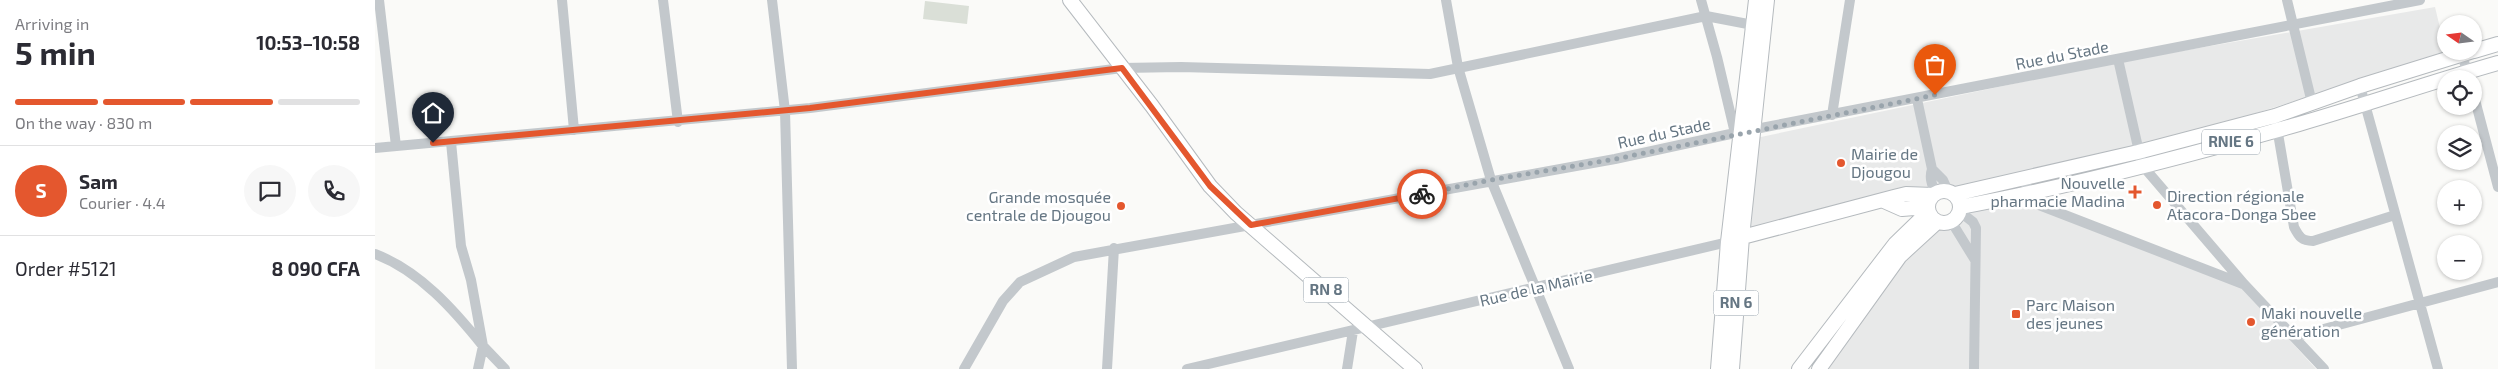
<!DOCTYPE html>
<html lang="en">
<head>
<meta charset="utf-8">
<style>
	body { margin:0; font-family:"Exo 2",sans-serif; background:#f7f7f7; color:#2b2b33; height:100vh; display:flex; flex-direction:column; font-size:19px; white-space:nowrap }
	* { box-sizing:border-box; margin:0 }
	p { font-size:16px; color:#7c7c81 }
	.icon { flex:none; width:28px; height:28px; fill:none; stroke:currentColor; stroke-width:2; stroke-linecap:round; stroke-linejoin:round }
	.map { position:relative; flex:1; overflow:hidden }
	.drawer { display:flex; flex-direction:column; background:#fff; width:375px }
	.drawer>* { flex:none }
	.needle { width:32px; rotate:284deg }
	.buttons { position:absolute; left:2062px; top:15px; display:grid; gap:10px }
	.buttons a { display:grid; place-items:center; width:45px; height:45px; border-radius:50%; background:#fff; box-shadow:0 1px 4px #0004; font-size:25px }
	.pin { position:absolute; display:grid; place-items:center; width:42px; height:42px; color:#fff; margin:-51px -21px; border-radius:50% 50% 50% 0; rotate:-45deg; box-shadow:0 0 5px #0007 }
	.pin .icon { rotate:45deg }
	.courier { position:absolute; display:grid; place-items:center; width:50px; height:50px; margin:-25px; border:4px solid #e4572e; border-radius:50%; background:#fff; color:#222; box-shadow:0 1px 6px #0007 }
	.head em { font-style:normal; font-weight:700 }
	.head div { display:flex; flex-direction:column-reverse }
	.head { display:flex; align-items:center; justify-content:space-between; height:85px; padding:0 15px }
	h1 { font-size:32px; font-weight:700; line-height:38px }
	.bar { display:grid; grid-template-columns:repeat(4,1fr); gap:8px 5px; align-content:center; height:60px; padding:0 15px }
	.bar i { height:6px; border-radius:4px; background:#e1e1e2 }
	.bar .on { background:#e4572e }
	.bar p { grid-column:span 4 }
	.line { display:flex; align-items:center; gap:12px; padding:0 15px; border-top:1px solid #e1e1e2 }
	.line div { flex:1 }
	.round { display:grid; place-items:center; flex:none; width:52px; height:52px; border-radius:26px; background:#f7f7f7 }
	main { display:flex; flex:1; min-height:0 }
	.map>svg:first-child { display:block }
	.built { fill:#e8e9e9 }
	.park { fill:#dadfd7 }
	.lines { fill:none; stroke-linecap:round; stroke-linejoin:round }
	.major-casing { stroke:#b5babe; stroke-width:16 }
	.minor { stroke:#c3c8cc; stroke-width:10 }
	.major { stroke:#fff; stroke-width:14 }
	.done { stroke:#99a4ac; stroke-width:5; stroke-dasharray:0 9 }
	.route { stroke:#e4572e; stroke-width:6 }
	.poi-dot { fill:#e4572e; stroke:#fff; stroke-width:2 }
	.labels { text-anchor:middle; stroke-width:5; stroke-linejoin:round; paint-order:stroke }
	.shield { fill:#fff; stroke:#939fa8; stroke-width:1 }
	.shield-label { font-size:15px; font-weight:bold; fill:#657683 }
	.street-label { font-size:16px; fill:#657683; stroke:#fff }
	.poi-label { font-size:16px; fill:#657683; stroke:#fff; text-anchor:start }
</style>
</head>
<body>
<main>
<section class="drawer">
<div class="head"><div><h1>5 min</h1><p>Arriving in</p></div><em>10:53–10:58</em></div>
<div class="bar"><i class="on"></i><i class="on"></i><i class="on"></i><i></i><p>On the way · 830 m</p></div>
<div class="line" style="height:90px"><b class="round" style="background:#e4572e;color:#fff">S</b><div><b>Sam</b><p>Courier · 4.4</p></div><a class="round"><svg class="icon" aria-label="chat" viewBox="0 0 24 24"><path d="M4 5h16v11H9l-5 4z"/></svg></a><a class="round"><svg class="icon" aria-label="phone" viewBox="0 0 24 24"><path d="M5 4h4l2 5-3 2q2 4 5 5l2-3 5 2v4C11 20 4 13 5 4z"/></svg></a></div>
<div class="line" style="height:65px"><div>Order #5121</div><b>8 090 CFA</b></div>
</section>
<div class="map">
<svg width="2123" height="369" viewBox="0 0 2123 369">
	<rect width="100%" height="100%" fill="#fafaf8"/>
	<!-- built -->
	<path class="built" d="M 2060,7 L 2071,53 L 1752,154 L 1376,227 L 1381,138 L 1732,64 Z
		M 1640,199 L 1867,287 L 1941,369 L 1448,369 L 1523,262 L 1572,214 Z"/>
	<!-- park -->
	<path class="park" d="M 550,1 L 594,6 L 592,24 L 548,19 Z"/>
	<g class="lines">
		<defs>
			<path id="major" d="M 695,0 L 777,106 L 835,186 L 861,213 L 1040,369
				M 2099,51 L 2123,44
				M1553 207a16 16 0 1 1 32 0a16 16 0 1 1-32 0Z
				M 1580,194 L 1763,152 L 1900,116 L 1985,86 L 2098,51
				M 1509,201 L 1527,209 L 1552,207
				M 1585,207 C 1699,186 1812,156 1924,124 C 1990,105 2056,82 2123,63
				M 1360,239 L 1519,197 L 1531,194 L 1558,195
				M 1343,369 L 1353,242 L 1381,0
				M 1357,369 L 1367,237 L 1392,0
				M 1424,369 L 1520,244 L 1553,212
				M 1444,369 L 1525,256 L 1562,222"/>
		</defs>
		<!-- major casing -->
		<use href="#major" class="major-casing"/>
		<!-- minor -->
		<path class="minor" d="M 4,0 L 21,146
			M 187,0 L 199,130
			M 288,0 L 303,122
			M 397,0 L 410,111 L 417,369
			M 1071,0 L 1083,67 L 1116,180 L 1194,369
			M 1326,0 L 1342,57 L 1360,133
			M 1912,0 L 1937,103
			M 2087,54 L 2094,79
			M 1743,59 L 1767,165 L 1869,284 L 1949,369
			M 1985,86 L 2063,369
			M 2099,96 L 2123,187
			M 1542,99 L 1557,169 C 1554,178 1557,184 1560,193
			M 1457,115 L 1475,0
			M 1900,116 L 1919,227 C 1924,237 1927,241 1938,241 L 2020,215
			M 76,142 L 86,246 L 96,280 L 108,346 L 130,369
			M 0,148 L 435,108 L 747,68 L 806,67 L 1055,74 L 1331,16 L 1378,25 L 1384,29
			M 1557,169 L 1568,180 L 1573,191
			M 1651,179 L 1652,195 L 1664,205 L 1868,284
			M 1584,211 L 1598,222 L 1601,228 L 1599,369
			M 1576,221 L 1600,260
			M 0,254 C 45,271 79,310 108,346 L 103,369
			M 1919,337 L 2123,282
			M 589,369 L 628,301 L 645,282 L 699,257 L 1240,159 L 1360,133 L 2045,0
			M 732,369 L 739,248
			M 812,369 L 1353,242
			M 972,369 L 978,331"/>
		<!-- major -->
		<use href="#major" class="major"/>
	</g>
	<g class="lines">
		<!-- done -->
		<path class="done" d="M 1047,194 L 1116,180 L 1240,159 L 1560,95"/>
		<!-- route -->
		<path class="route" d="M 58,143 L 435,108 L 747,68 L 835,186 L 876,225 L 1047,194"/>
	</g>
	<!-- markers -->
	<g class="poi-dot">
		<circle cx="1466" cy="163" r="5"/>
		<path d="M1757.5 184.5h5v5h5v5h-5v5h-5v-5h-5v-5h5z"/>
		<circle cx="1782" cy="205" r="5"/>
		<circle cx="746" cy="206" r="5"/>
		<rect x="1636" y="309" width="10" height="10" rx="2.5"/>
		<circle cx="1876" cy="322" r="5"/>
	</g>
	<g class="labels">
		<!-- shield labels -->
		<g class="shield">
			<rect x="1827" y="129.5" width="58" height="25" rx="4"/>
			<rect x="928.5" y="277.5" width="45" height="25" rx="4"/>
			<rect x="1338.5" y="290.5" width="45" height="25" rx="4"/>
		</g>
		<g class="shield-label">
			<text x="1856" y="147">RNIE 6</text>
			<text x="951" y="295">RN 8</text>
			<text x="1361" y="308">RN 6</text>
		</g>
		<!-- street labels -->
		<g class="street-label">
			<text transform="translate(1687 55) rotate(-11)" y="6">Rue du Stade</text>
			<text transform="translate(1289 133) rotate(-12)" y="6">Rue du Stade</text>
			<text transform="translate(1161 288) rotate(-13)" y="6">Rue de la Mairie</text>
		</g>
		<!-- poi labels -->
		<g class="poi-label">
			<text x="1476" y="160">Mairie de<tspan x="1476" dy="18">Djougou</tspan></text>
			<text x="1750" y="189" text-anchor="end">Nouvelle<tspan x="1750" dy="18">pharmacie Madina</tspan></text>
			<text x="1792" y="202">Direction régionale<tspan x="1792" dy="18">Atacora-Donga Sbee</tspan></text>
			<text x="736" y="203" text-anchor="end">Grande mosquée<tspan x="736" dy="18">centrale de Djougou</tspan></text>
			<text x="1651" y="311">Parc Maison<tspan x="1651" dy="18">des jeunes</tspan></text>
			<text x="1886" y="319">Maki nouvelle<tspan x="1886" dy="18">génération</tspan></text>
		</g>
	</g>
</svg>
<div class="buttons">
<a><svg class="needle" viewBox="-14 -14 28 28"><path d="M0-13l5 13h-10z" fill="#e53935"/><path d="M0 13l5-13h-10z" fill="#7c7c81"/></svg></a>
<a><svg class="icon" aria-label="locate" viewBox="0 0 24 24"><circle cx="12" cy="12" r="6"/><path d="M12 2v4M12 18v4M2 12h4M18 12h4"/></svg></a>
<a><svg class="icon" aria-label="layers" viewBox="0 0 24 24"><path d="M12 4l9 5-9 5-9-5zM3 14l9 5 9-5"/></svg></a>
<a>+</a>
<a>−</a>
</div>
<div class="pin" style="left:1560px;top:95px;background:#ea580c"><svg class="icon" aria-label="bag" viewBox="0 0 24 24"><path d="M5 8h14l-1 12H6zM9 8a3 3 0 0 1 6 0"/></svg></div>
<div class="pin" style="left:58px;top:143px;background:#1f2937"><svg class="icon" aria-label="home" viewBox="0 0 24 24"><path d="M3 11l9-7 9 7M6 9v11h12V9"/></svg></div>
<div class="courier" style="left:1047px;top:194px"><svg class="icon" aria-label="bike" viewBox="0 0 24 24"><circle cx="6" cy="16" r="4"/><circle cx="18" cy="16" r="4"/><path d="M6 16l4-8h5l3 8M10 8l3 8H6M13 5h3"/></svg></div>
</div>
</main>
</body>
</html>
